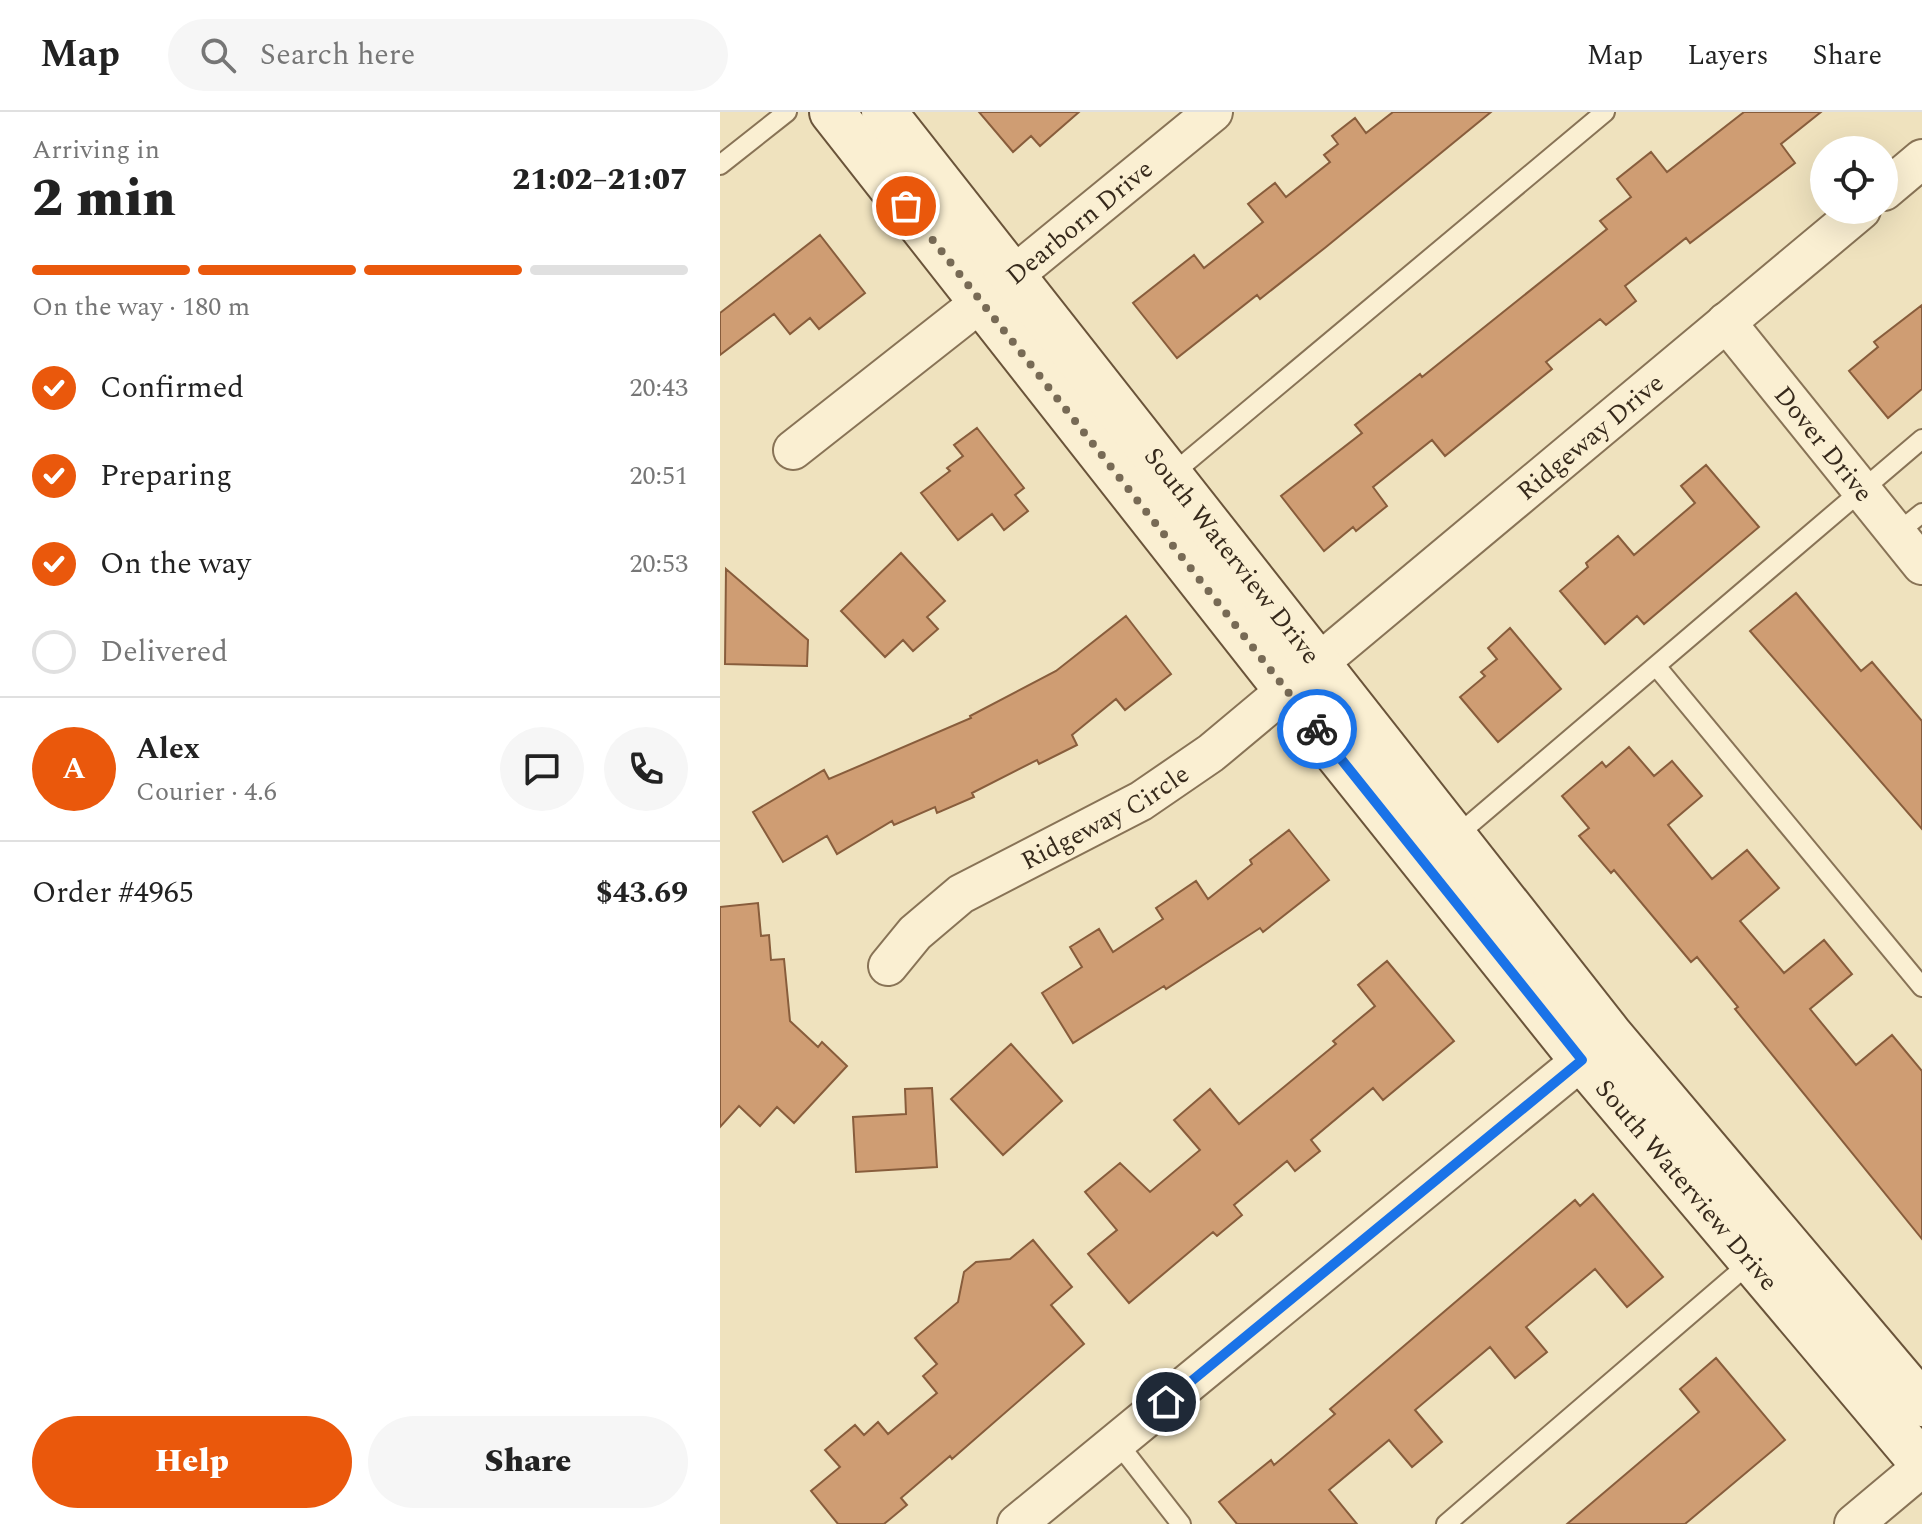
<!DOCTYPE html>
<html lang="en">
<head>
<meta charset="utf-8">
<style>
	body { margin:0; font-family:Spectral,serif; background:#f6f6f6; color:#222; height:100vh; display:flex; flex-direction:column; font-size:30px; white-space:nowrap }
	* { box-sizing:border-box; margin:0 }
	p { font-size:26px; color:#767676 }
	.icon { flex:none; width:44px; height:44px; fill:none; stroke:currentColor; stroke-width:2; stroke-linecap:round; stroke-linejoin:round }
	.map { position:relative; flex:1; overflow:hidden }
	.side { display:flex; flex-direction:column; background:#fff; width:720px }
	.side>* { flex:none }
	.controls { position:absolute; left:1090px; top:24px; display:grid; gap:16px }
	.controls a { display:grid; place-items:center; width:88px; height:88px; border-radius:50%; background:#fff; box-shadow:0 8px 32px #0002; font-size:40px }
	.pin { position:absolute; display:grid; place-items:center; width:68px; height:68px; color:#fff; margin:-34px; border:4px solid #fff; border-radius:50%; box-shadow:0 2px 8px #0007 }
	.courier { position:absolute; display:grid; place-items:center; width:80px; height:80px; margin:-40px; border:6px solid #1a73e8; border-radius:50%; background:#fff; color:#222; box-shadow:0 2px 10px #0007 }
	.head em { font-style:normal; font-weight:800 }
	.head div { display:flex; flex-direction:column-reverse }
	.head { display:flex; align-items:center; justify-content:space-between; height:136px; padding:0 32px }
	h1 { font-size:52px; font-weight:800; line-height:60px }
	.bar { display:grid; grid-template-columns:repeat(4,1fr); gap:12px 8px; align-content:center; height:96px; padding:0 32px }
	.bar i { height:10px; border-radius:6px; background:#e0e0e0 }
	.bar .selected { background:#ea580c }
	.bar p { grid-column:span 4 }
	.line { display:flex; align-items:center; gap:20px; padding:0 32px; border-top:2px solid #e0e0e0 }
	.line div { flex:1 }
	.round { display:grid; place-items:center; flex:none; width:84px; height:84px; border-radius:42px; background:#f6f6f6 }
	ol { padding:0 32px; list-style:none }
	li { display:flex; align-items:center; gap:24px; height:88px }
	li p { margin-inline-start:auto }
	li .icon { padding:8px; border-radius:50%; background:#ea580c; color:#fff; stroke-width:4 }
	li:last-child { color:#767676 }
	li i { width:44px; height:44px; border:4px solid #e0e0e0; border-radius:50% }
	.action { display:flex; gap:16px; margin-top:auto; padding:16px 32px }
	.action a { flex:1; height:92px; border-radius:48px; background:#ea580c; color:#fff; font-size:32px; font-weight:800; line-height:92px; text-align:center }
	.action a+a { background:#f6f6f6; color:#222 }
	header { display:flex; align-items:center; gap:48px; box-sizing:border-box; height:112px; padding:0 40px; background:#fff; border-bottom:2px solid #e0e0e0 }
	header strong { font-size:38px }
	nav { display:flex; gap:44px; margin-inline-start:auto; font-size:28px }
	.search { width:560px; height:72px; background:#f6f6f6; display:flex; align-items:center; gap:20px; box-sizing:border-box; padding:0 28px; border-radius:44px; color:#767676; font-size:30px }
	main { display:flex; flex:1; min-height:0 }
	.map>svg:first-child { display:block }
	.building { fill:#cf9d73; stroke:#885d3c; stroke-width:2 }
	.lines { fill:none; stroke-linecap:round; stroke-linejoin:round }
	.lane-casing { stroke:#887356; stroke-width:22 }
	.street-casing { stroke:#887356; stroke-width:42 }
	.secondary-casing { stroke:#6a543a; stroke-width:48 }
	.lane { stroke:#faefd2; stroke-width:18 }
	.street { stroke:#faefd2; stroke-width:38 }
	.secondary { stroke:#faefd2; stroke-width:44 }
	.done { stroke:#776a55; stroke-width:8; stroke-dasharray:0 14.4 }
	.route { stroke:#1a73e8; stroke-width:10 }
	.labels { text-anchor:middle; stroke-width:7; stroke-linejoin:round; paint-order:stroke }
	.street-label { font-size:26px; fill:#372a1c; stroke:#f6ecce }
</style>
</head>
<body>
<header>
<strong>Map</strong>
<div class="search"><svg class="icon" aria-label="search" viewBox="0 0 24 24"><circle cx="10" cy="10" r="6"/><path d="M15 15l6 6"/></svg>Search here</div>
<nav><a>Map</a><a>Layers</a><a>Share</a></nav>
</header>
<main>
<section class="side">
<div class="head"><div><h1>2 min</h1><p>Arriving in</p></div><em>21:02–21:07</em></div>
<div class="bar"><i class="selected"></i><i class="selected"></i><i class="selected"></i><i></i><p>On the way · 180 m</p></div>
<ol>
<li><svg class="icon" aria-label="check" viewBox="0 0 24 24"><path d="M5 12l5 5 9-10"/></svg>Confirmed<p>20:43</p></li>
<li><svg class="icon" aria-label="check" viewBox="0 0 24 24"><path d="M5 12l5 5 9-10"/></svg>Preparing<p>20:51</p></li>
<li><svg class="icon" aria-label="check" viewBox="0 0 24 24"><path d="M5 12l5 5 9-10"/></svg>On the way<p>20:53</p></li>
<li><i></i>Delivered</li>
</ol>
<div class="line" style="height:144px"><b class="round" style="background:#ea580c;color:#fff">A</b><div><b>Alex</b><p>Courier · 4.6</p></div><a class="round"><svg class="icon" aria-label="chat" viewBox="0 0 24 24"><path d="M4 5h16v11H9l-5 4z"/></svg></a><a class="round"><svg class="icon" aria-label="phone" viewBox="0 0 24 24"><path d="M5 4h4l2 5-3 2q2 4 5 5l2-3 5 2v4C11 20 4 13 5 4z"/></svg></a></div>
<div class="line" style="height:104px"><div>Order #4965</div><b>$43.69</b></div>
<div class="action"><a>Help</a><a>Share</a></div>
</section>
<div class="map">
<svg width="1202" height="1412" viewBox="0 0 1202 1412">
	<rect width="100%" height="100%" fill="#efe2be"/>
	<!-- building -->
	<path class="building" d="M 259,0 L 359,0 L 320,34 L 311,24 L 293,40 Z
		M 673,0 L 771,0 L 606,135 L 540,187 L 537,183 L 457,246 L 413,191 L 474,143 L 484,156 L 543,110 L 528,92 L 555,71 L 566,85 L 610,50 L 604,43 L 618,32 L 612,24 L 635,6 L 646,21 Z
		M 1024,0 L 1101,0 L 1061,32 L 1075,51 L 970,131 L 966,126 L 905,174 L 916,189 L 886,213 L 880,207 L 826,250 L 832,257 L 725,344 L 712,328 L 653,375 L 667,394 L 636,419 L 633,415 L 604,439 L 561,384 L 642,321 L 635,313 L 700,262 L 702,265 L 887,117 L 880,109 L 911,85 L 897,67 L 931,40 L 947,60 Z
		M 100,123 L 145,181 L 99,217 L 90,206 L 70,222 L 54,202 L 0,243 L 0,201 Z
		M 1202,193 L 1202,277 L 1168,306 L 1129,259 L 1158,235 L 1154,230 Z
		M 257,316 L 304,376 L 295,383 L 308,399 L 284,418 L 272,402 L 238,428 L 201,381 L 230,359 L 227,356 L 243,344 L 234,333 Z
		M 986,353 L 1039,415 L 924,512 L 917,504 L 885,532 L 840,479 L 868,455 L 866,451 L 898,424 L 914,443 L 975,391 L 961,374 Z
		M 181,441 L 225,489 L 207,505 L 218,517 L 193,539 L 183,528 L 165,545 L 121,499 Z
		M 6,457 L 88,528 L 87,554 L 5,552 Z
		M 1076,481 L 1141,559 L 1152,550 L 1202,609 L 1202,717 L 1030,519 Z
		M 406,504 L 451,562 L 405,598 L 396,587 L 352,623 L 357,633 L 319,652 L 317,648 L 252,681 L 254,685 L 217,701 L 215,695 L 174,713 L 172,709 L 117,742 L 107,724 L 63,750 L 33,700 L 104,658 L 109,667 L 251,606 L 250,604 L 336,559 Z
		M 790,516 L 841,577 L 778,630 L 740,585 L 765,564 L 761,560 L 777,547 L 768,536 Z
		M 909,635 L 934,664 L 952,649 L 982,684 L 948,713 L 992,767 L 1027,738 L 1059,776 L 1020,809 L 1064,861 L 1104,828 L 1132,862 L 1090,897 L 1136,953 L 1172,923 L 1202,959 L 1202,1127 L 1015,897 L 1018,895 L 977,845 L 971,850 L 894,758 L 891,761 L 859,724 L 869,716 L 842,684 L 882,650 L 886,655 Z
		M 569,718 L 609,768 L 543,820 L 540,816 L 446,877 L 444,874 L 353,931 L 322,881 L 362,855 L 350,835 L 379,817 L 393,840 L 443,807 L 436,796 L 476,769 L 488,787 L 532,752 L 530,748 Z
		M 38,791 L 41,824 L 49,823 L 51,848 L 64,847 L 70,909 L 98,935 L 102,930 L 127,954 L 74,1011 L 57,995 L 40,1014 L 19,994 L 0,1015 L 0,795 Z
		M 667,849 L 734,929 L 663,988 L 653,976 L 591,1028 L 600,1039 L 575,1059 L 567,1049 L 514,1093 L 522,1103 L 497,1124 L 493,1120 L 409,1191 L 368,1142 L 397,1118 L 365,1080 L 400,1051 L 430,1080 L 480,1038 L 454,1008 L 490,977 L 519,1012 L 616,932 L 613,929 L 655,894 L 638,873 Z
		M 291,932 L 342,989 L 283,1043 L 231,987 Z
		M 212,976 L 217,1055 L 136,1060 L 133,1005 L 186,1002 L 185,977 Z
		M 873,1082 L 943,1165 L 907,1195 L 875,1157 L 806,1215 L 827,1240 L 795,1266 L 770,1235 L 695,1298 L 722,1330 L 692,1355 L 669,1328 L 609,1378 L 637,1412 L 517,1412 L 499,1390 L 551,1348 L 554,1353 L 615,1302 L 610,1297 L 855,1088 L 860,1094 Z
		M 313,1128 L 352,1175 L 331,1193 L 364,1232 L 232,1347 L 230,1344 L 181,1386 L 187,1393 L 164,1412 L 118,1412 L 91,1379 L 120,1355 L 105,1338 L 135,1313 L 144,1323 L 158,1310 L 168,1322 L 217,1281 L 203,1264 L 217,1252 L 195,1226 L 238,1190 L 244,1160 L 256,1150 L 290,1147 Z
		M 996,1246 L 1065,1328 L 965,1412 L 847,1412 L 979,1300 L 960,1277 Z"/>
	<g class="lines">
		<defs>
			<path id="lane" d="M 0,53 L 67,0
				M 451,363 L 885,0
				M 1176,422 L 1202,401
				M 936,554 L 1202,875
				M 735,725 L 1202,327
				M 397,1330 L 461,1412
				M 726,1412 L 1032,1149"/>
			<g id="street">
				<path d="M 1164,79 L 1202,47"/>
				<path id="s1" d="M 1006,210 L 1202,453"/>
				<path id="s2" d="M 73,338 L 261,190 L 493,0"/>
				<path id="s3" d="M 168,854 L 195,821 L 241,782 L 421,689 L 491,641 L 1141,98"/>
				<path d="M 297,1412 L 885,929"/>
				<path d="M 1134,1412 L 1202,1355"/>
			</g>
			<g id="secondary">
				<path id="s4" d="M 112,0 L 586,603 L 862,948 L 1202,1351"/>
				<path id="s5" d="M 164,0 L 891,924 L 1202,1292"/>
			</g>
		</defs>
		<!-- lane casing -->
		<use href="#lane" class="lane-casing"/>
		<!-- street casing -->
		<use href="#street" class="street-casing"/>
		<!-- secondary casing -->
		<use href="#secondary" class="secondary-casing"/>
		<!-- lane -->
		<use href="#lane" class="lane"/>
		<!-- street -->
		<use href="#street" class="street"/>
		<!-- secondary -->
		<use href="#secondary" class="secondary"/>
	</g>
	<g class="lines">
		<!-- done -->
		<path class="done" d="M 186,94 L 597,617"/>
		<!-- route -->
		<path class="route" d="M 446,1290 L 862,948 L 597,617"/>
	</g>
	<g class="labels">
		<!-- street labels -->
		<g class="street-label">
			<text dy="9" stroke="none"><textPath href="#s2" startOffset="366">Dearborn Drive</textPath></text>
			<text dy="9" stroke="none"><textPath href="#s3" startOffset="884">Ridgeway Drive</textPath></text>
			<text dy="9" stroke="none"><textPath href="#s1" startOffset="156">Dover Drive</textPath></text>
			<text dy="9" stroke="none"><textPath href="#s5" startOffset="564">South Waterview Drive</textPath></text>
			<text dy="9" stroke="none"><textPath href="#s3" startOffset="266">Ridgeway Circle</textPath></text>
			<text dy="9" stroke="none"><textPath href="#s4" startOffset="1372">South Waterview Drive</textPath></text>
		</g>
	</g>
</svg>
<div class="controls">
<a><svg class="icon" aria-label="locate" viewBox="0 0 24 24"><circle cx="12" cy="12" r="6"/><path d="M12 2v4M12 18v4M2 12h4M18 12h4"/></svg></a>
</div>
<div class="pin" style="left:186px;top:94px;background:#ea580c"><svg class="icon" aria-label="bag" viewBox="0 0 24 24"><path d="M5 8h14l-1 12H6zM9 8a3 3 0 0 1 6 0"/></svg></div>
<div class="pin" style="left:446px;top:1290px;background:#1f2937"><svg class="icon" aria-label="home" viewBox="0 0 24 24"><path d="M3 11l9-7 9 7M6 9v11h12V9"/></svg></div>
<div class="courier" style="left:597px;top:617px"><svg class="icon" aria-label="bike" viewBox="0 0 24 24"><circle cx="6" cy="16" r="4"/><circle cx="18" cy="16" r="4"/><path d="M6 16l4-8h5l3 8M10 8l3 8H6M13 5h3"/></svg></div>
</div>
</main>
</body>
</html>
